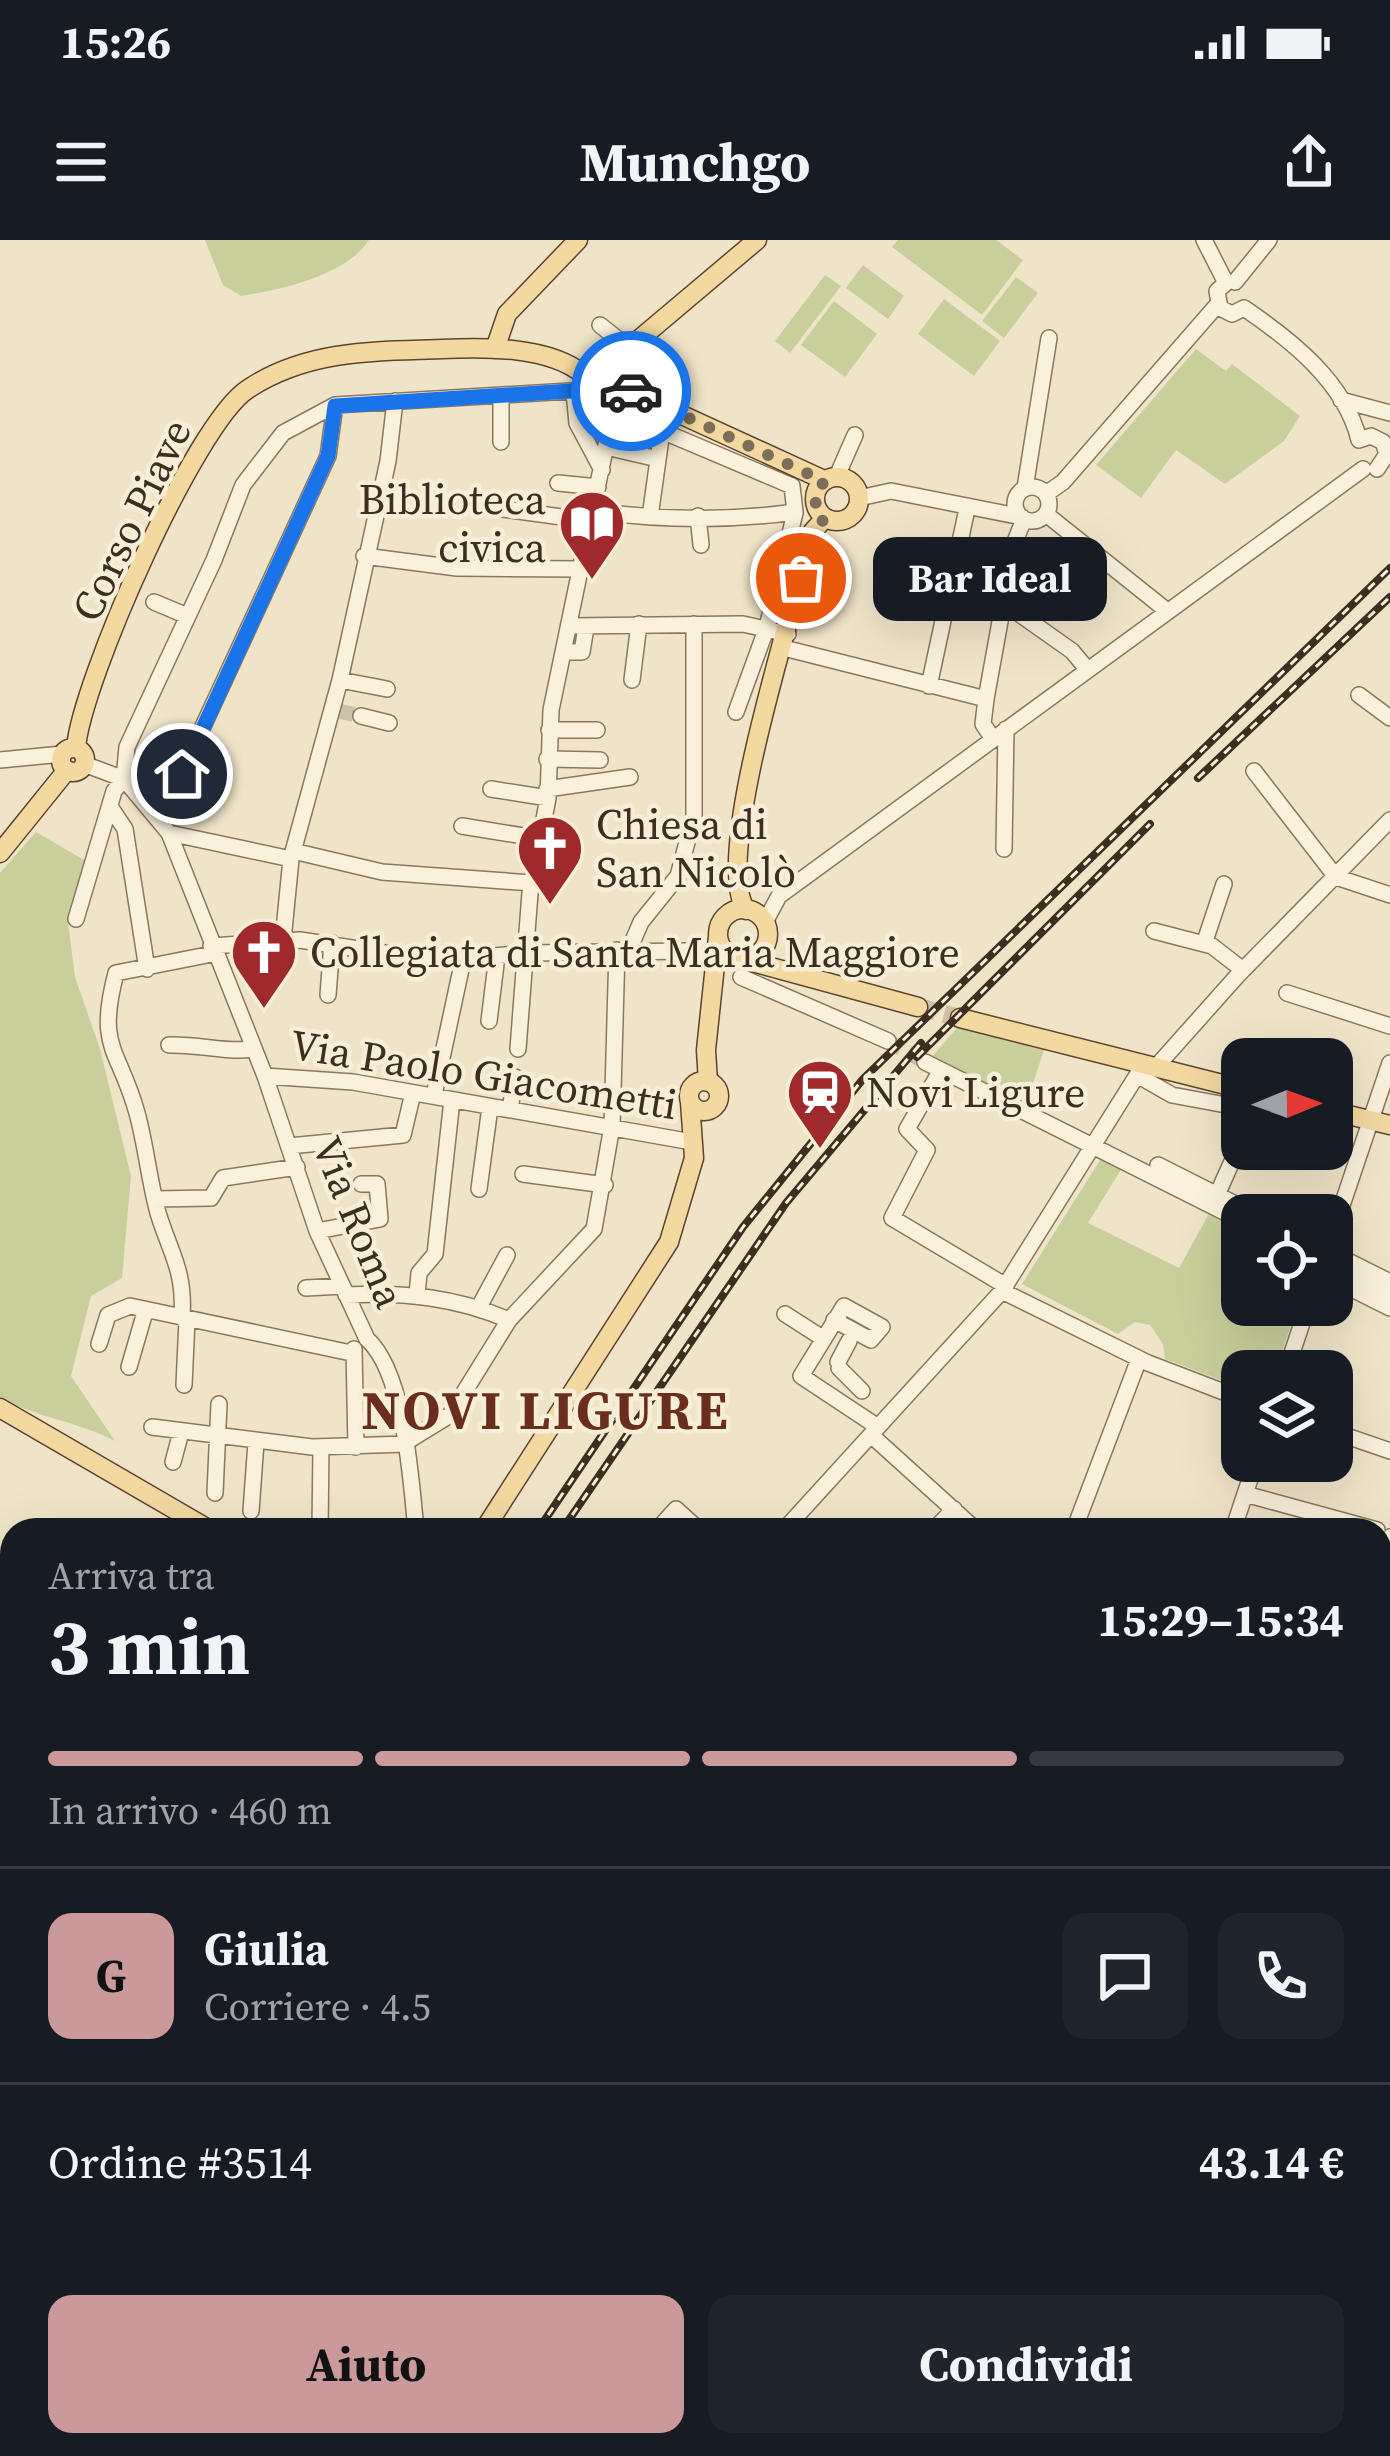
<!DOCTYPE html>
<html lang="it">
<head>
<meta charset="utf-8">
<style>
	body { margin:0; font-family:"Source Serif 4",serif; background:#20242c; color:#f1f3f6; height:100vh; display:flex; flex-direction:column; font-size:45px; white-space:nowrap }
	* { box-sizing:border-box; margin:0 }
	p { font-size:39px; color:#9ea1a6 }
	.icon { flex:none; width:66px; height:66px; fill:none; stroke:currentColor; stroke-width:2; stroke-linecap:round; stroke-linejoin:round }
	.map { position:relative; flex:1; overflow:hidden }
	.drawer { position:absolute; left:0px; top:1278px; width:1392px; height:939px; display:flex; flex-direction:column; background:#171b24; border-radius:36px 36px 0 0; box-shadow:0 12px 48px #0002 }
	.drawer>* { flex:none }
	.needle { width:78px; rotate:89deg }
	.fabs { position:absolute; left:1221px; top:798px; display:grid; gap:24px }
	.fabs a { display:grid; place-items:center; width:132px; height:132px; border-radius:24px; background:#171b24; box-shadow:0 12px 48px #0002; font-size:60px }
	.pin { position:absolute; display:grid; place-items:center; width:102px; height:102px; color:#fff; margin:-51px; border:6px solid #fff; border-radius:50%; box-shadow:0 3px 12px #0007 }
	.courier { position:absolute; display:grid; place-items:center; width:120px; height:120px; margin:-60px; border:9px solid #1a73e8; border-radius:50%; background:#fff; color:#222; box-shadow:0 3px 15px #0007 }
	.bubble { position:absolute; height:84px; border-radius:24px; background:#171b24; box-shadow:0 12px 48px #0002; font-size:39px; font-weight:700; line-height:84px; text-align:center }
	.head em { font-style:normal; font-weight:700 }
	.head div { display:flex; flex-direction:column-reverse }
	.head { display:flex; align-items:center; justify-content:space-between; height:204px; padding:0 48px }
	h1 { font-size:78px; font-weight:700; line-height:90px }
	.bar { display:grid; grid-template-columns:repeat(4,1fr); gap:18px 12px; align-content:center; height:144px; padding:0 48px }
	.bar i { height:15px; border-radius:9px; background:#363941 }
	.bar .active { background:#cc999b }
	.bar p { grid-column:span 4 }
	.line { display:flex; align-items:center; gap:30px; padding:0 48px; border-top:3px solid #363941 }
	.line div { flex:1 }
	.round { display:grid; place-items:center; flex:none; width:126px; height:126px; border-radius:24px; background:#20242c }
	.primary-button { display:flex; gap:24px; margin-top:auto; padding:24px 48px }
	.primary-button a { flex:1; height:138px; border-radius:24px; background:#cc999b; color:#111; font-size:48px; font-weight:700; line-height:138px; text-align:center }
	.primary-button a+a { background:#20242c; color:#f1f3f6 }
	.status { display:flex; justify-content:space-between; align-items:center; height:84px; padding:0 60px; background:#171b24; direction:ltr }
	.status svg { height:33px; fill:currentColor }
	header { display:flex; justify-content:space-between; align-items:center; height:156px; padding:0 48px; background:#171b24; font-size:54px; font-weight:700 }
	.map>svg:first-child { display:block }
	.green { fill:#c9cf9b }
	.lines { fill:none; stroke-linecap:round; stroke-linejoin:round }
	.minor-tunnel { stroke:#ccc0a6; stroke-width:15; stroke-dasharray:15 8; stroke-linecap:butt }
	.major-tunnel { stroke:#ccc0a6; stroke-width:18; stroke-dasharray:18 9; stroke-linecap:butt }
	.minor-casing { stroke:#8d765c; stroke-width:18 }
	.major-casing { stroke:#5b4430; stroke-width:21 }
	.minor { stroke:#faf1dc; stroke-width:15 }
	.major { stroke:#f3d9a0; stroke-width:18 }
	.rail-casing { stroke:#3d2e20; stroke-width:8 }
	.rail { stroke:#f7eed8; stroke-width:3; stroke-dasharray:9; stroke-linecap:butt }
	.done { stroke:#7c6e5b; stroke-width:12; stroke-dasharray:0 21.6 }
	.route { stroke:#1a73e8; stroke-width:15 }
	.labels { text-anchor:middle; stroke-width:9; stroke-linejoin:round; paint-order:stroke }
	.poi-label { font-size:42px; fill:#3d2e20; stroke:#f7eed8; text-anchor:start }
	.street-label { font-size:42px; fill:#3d2e20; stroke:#f7eed8 }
	.district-label { font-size:54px; font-weight:bold; letter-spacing:3px; fill:#6b2e1e; stroke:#f7eed8 }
</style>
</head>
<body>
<div class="status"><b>15:26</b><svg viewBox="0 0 49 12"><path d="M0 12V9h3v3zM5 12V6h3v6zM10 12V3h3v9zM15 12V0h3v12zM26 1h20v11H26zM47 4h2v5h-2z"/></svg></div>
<header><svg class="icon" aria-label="menu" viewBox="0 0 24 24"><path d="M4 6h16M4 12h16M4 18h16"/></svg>Munchgo<svg class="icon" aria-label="share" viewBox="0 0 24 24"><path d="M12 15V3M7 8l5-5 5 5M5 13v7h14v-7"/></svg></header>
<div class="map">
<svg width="1390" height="2216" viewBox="0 0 1390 2216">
	<rect width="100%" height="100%" fill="#f0e4c8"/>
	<!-- green -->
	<path class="green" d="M 205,0 L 369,0 C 347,35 281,50 241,56 L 223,45 Z
		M 898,0 L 996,0 L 1023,20 L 982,75 L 892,7 Z
		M 863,25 L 904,56 L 888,79 L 846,48 Z
		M 825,35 L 841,46 L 790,113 L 775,101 Z
		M 1016,37 L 1038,53 L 1004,98 L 982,81 Z
		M 944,59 L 1000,101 L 974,136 L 918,94 Z
		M 834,61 L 877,94 L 845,137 L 801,105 Z
		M 1196,109 L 1226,131 L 1232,124 L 1300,176 L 1284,201 L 1225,244 L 1176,210 L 1141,258 L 1096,225 Z
		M 36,592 L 86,621 L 68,682 L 75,737 L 100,809 L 131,936 L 122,1038 L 91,1056 L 71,1136 L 115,1201 C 77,1181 37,1178 0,1157 L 0,633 Z
		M 961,783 L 1045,807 L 1027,861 L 931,818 Z
		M 1102,917 L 1122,928 L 1088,983 L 1179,1028 L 1210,972 L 1242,989 L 1242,1065 L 1298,1065 L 1275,1131 L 1242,1131 L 1242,1148 L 1165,1119 L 1163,1104 L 1150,1085 L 1135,1082 L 1118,1094 L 1022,1044 Z"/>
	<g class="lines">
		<!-- minor-tunnel -->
		<path class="minor-tunnel" d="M 339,471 L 361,476
			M 888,801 L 925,822"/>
		<!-- major-tunnel -->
		<path class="major-tunnel" d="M 918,767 L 960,778"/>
		<defs>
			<path id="minor" d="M 1204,0 L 1226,43
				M 1235,42 L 1269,0
				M 1226,43 L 1217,51 L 1220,68 L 1232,74 L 1244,68
				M 1244,68 C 1291,100 1345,142 1359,200
				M 600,85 L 629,108
				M 574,152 L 577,183 L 602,230
				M 501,156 L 501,202
				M 1341,160 L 1390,173
				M 1359,200 L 1371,196 L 1383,202 L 1387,214 L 1377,229
				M 606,207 L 658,219
				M 837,236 L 855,195
				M 558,243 L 598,247
				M1015 264a17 17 0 1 1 34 0a17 17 0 1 1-34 0Z
				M 1025,248 L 1049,98
				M 1046,254 L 1063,242 L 1218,64
				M 859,258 L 891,251 L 1022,277
				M 503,269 L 591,281
				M 593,271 C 659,280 730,281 795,272 L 792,246 L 662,191 L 650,277
				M 1046,274 L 1166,370
				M 698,276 L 701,305
				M 364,316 L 457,328 L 583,329
				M 154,362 L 185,375
				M 1004,363 L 1072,411 L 1087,429
				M 570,386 L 743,384 L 788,394
				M 784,408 L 986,459
				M 563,412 L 582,412 L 586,387
				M 340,440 L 387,449
				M 632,440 L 639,384
				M 929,446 L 967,269
				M 1359,455 L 1390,478
				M 736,472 L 767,387 L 795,273
				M 361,476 L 389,483
				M 549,490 L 597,490
				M 993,499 L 983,484 L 986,459 L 1014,304 L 1024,279
				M 547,519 L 600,520
				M 0,520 L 62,514
				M 1254,531 L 1336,637 L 1390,655
				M 491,549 L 548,558
				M 547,549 L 630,537
				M 111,568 L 125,589 L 147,729
				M 154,573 L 181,534 L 328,216 L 335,165
				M 462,586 L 542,599
				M 169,593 L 291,619
				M 1004,609 L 1006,489
				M 293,611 L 382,632 L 532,643
				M 76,679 L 114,551 L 124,539 L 84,524
				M 765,682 L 779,656 L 1363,229
				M 1154,691 L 1212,706 L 1243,730
				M 283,700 L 291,619 L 340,440 L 388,221 L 395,161
				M 1204,704 L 1224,644
				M 211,706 L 300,700 L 436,721 L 528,713 L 691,711 L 709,723
				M 629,710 L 641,682 L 678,636 L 694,576 L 694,384
				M 741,737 L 888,801
				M 1287,753 L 1390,786
				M 328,755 L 332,703
				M 489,781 L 497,716
				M 169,805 C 201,804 225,813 253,809
				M 518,809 L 530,653 L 548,558 L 551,470 L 616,157 L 611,147
				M 925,822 L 1242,981
				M 1156,827 L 1238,735 L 1390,580
				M 941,830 L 907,889 L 927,910 L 892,978 L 1006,1046
				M 1137,835 L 1172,855 L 1242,868
				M 265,836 L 353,842 L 692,902
				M 434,855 L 463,720
				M 510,870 L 515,837
				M 289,906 L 403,895 L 413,853
				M 1158,925 L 1257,975
				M 523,934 L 605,945
				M 479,949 L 490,867
				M 1217,955 L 1242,899
				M 155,959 L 211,958 L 223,938 L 297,927
				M 317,991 L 380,979 L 377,944 L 361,944
				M 1332,995 L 1390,823
				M 1332,1013 L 1390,1042
				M 1332,1026 L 1390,1055
				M 1332,1039 L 1390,1068
				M 306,1048 L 342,1046
				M 1002,1051 L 1148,1123 L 1242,1159
				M 417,1054 L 419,1033 L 435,1014 L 452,860
				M 346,1055 C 404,1052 455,1057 509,1080
				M 479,1067 L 507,1015
				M 785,1074 L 824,1099
				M 182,1078 C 185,1030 171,1015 158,973 C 149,940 146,906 137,873 C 119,808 96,809 116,733 L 217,713
				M 834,1080 L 871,1100 L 882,1087 L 844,1066 L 801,1136 L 878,1187
				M 99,1104 L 108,1075 L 130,1066 L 351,1113
				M 354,1109 L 356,1207
				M 838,1122 L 849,1101
				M 129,1127 L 145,1072
				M 839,1128 L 862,1151
				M 1286,1131 L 1308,1065
				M 184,1145 L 187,1080
				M 152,1187 L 312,1207 L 406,1204
				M 1332,1191 L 1390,1211
				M 871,1195 L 976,1290
				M 406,1202 L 450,1175 L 509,1080 L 594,989 L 612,886 L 617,710
				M 173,1222 L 181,1192
				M 215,1253 L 219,1164
				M 1245,1254 L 1377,1290
				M 251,1271 L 256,1202
				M 320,1290 L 321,1207
				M 416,1290 C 411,1241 405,1133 367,1099 L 317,991 L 265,836 L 169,593 L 124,539 L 127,507 L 214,320 L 243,245 L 283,193 L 335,165 L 586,150
				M 657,1290 L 676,1269 L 699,1290
				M 784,1290 L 1002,1051 L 1144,824
				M 934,1290 L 954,1269
				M 1074,1290 L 1139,1119
				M 1233,1290 L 1256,1221
				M 1380,1334 L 1390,1297
				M 0,1427 L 12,1427
				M 1380,1458 L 1390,1461
				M 0,1644 L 12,1648
				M 1380,1881 L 1390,1883
				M 1380,2088 L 1390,2048
				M 1380,2123 L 1390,2123
				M 193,2205 L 194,2216
				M 1034,2205 L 1036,2216
				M 1052,2205 L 1063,2216
				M 110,2216 L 121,2205
				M 305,2216 L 344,2205
				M 524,2216 L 525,2205
				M 731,2216 L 739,2205
				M 847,2216 L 856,2205"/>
			<path id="major" d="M 495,109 L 507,74 L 578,0
				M583 140a15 15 0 1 1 30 0a15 15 0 1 1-30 0Z
				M 610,133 L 629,108 L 757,0
				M 612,143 L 824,240
				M815 259a22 22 0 1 1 44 0a22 22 0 1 1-44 0Z
				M 76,508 C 81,443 195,183 248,149 C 307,110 375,111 442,109 C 484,107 550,106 584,135
				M61 520a12 12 0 1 1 24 0a12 12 0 1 1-24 0Z
				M 0,613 L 67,530
				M718 694a25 25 0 1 1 50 0a25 25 0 1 1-50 0Z
				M 746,670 C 711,618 796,362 813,291 L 825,278
				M 741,719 L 918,767
				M 960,778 L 1242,849
				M689 856a15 15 0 1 1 30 0a15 15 0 1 1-30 0Z
				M 708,842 L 706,810 L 718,697
				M 1332,871 L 1390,885
				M 0,1168 L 210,1290
				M 484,1290 L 669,1002 L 694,918 L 690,862
				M 0,1889 L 12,1874"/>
		</defs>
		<!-- minor casing -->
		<use href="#minor" class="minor-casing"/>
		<!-- major casing -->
		<use href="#major" class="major-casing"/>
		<!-- minor -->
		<use href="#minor" class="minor"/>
		<!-- major -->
		<use href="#major" class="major"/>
		<defs>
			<path id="rail" d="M 1198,538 L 1390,357
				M 917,817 L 1150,584
				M 538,1290 L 743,987 L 863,839 L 1390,328
				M 562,1290 L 786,963 L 921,803
				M 0,2097 L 12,2079"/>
		</defs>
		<!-- rail casing -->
		<use href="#rail" class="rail-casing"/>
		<!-- rail -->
		<use href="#rail" class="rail"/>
	</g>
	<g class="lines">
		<!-- done -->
		<path class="done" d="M 631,151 L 824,241 L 814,260 L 825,278 L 813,291 L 801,338"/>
		<!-- route -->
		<path class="route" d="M 182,534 L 328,216 L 335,166 L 586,150 L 599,155 L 612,143 L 631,151"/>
	</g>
	<!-- icons -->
	<defs>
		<symbol id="library-pin" viewBox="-11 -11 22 30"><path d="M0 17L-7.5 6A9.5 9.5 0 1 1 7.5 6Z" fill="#9e2a2b" stroke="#f7eed8"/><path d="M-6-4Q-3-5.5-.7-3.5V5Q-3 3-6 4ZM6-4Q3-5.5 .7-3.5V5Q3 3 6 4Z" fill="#fff"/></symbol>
		<symbol id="church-pin" viewBox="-11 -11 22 30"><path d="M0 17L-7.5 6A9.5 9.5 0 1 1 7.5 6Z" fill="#9e2a2b" stroke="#f7eed8"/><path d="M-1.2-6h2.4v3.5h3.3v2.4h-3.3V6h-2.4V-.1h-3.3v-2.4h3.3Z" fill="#fff"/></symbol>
		<symbol id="station-pin" viewBox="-11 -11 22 30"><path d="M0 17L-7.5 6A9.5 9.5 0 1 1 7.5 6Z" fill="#9e2a2b" stroke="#f7eed8"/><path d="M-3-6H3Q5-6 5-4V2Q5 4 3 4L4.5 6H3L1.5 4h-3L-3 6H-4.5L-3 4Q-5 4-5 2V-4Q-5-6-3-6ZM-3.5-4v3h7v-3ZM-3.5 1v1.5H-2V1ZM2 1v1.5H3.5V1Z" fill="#fff"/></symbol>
	</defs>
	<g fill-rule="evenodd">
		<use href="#library-pin" x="554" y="245" width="76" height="104"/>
		<use href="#church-pin" x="512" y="570" width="76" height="104"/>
		<use href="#church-pin" x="226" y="674" width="76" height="104"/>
		<use href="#station-pin" x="782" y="814" width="76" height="104"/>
	</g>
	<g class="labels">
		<!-- poi labels -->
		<g class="poi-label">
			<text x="546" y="274" text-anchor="end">Biblioteca<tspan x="546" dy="48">civica</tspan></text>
			<text x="596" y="599">Chiesa di<tspan x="596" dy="48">San Nicolò</tspan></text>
			<text x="310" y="727">Collegiata di Santa Maria Maggiore</text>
			<text x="866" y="867">Novi Ligure</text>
		</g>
		<!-- street labels -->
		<g class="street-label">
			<text transform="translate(131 280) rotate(-64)" y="15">Corso Piave</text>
			<text transform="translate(484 834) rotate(9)" y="15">Via Paolo Giacometti</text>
			<text transform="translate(359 982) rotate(68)" y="15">Via Roma</text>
		</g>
		<!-- district labels -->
		<g class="district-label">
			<text x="546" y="1189">NOVI LIGURE</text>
		</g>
	</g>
</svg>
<div class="fabs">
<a><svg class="needle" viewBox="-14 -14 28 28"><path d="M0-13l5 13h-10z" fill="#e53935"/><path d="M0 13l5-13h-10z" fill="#9ea1a6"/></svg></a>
<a><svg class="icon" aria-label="locate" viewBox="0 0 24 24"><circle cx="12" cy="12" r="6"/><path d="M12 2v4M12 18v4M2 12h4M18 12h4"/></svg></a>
<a><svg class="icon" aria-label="layers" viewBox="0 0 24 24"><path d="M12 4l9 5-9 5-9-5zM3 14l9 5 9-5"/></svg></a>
</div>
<div class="pin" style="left:801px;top:338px;background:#ea580c"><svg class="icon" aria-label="bag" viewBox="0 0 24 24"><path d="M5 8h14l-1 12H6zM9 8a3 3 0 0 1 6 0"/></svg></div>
<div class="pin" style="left:182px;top:534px;background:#1f2937"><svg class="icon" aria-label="home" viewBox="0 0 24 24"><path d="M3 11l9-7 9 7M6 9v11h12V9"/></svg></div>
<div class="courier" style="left:631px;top:151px"><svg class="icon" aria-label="car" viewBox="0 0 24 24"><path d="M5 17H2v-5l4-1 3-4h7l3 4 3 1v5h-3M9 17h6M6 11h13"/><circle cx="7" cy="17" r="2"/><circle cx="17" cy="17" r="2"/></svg></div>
<div class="bubble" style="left:873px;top:297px;width:234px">Bar Ideal</div>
<section class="drawer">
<div class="head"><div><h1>3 min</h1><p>Arriva tra</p></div><em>15:29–15:34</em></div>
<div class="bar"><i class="active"></i><i class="active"></i><i class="active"></i><i></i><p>In arrivo · 460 m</p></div>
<div class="line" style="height:216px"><b class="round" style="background:#cc999b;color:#111">G</b><div><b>Giulia</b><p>Corriere · 4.5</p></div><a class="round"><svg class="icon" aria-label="chat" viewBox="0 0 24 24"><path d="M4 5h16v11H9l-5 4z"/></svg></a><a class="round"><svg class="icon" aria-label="phone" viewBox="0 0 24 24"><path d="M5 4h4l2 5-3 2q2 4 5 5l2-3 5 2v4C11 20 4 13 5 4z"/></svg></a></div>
<div class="line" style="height:156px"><div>Ordine #3514</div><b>43.14 €</b></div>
<div class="primary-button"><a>Aiuto</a><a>Condividi</a></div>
</section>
</div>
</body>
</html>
